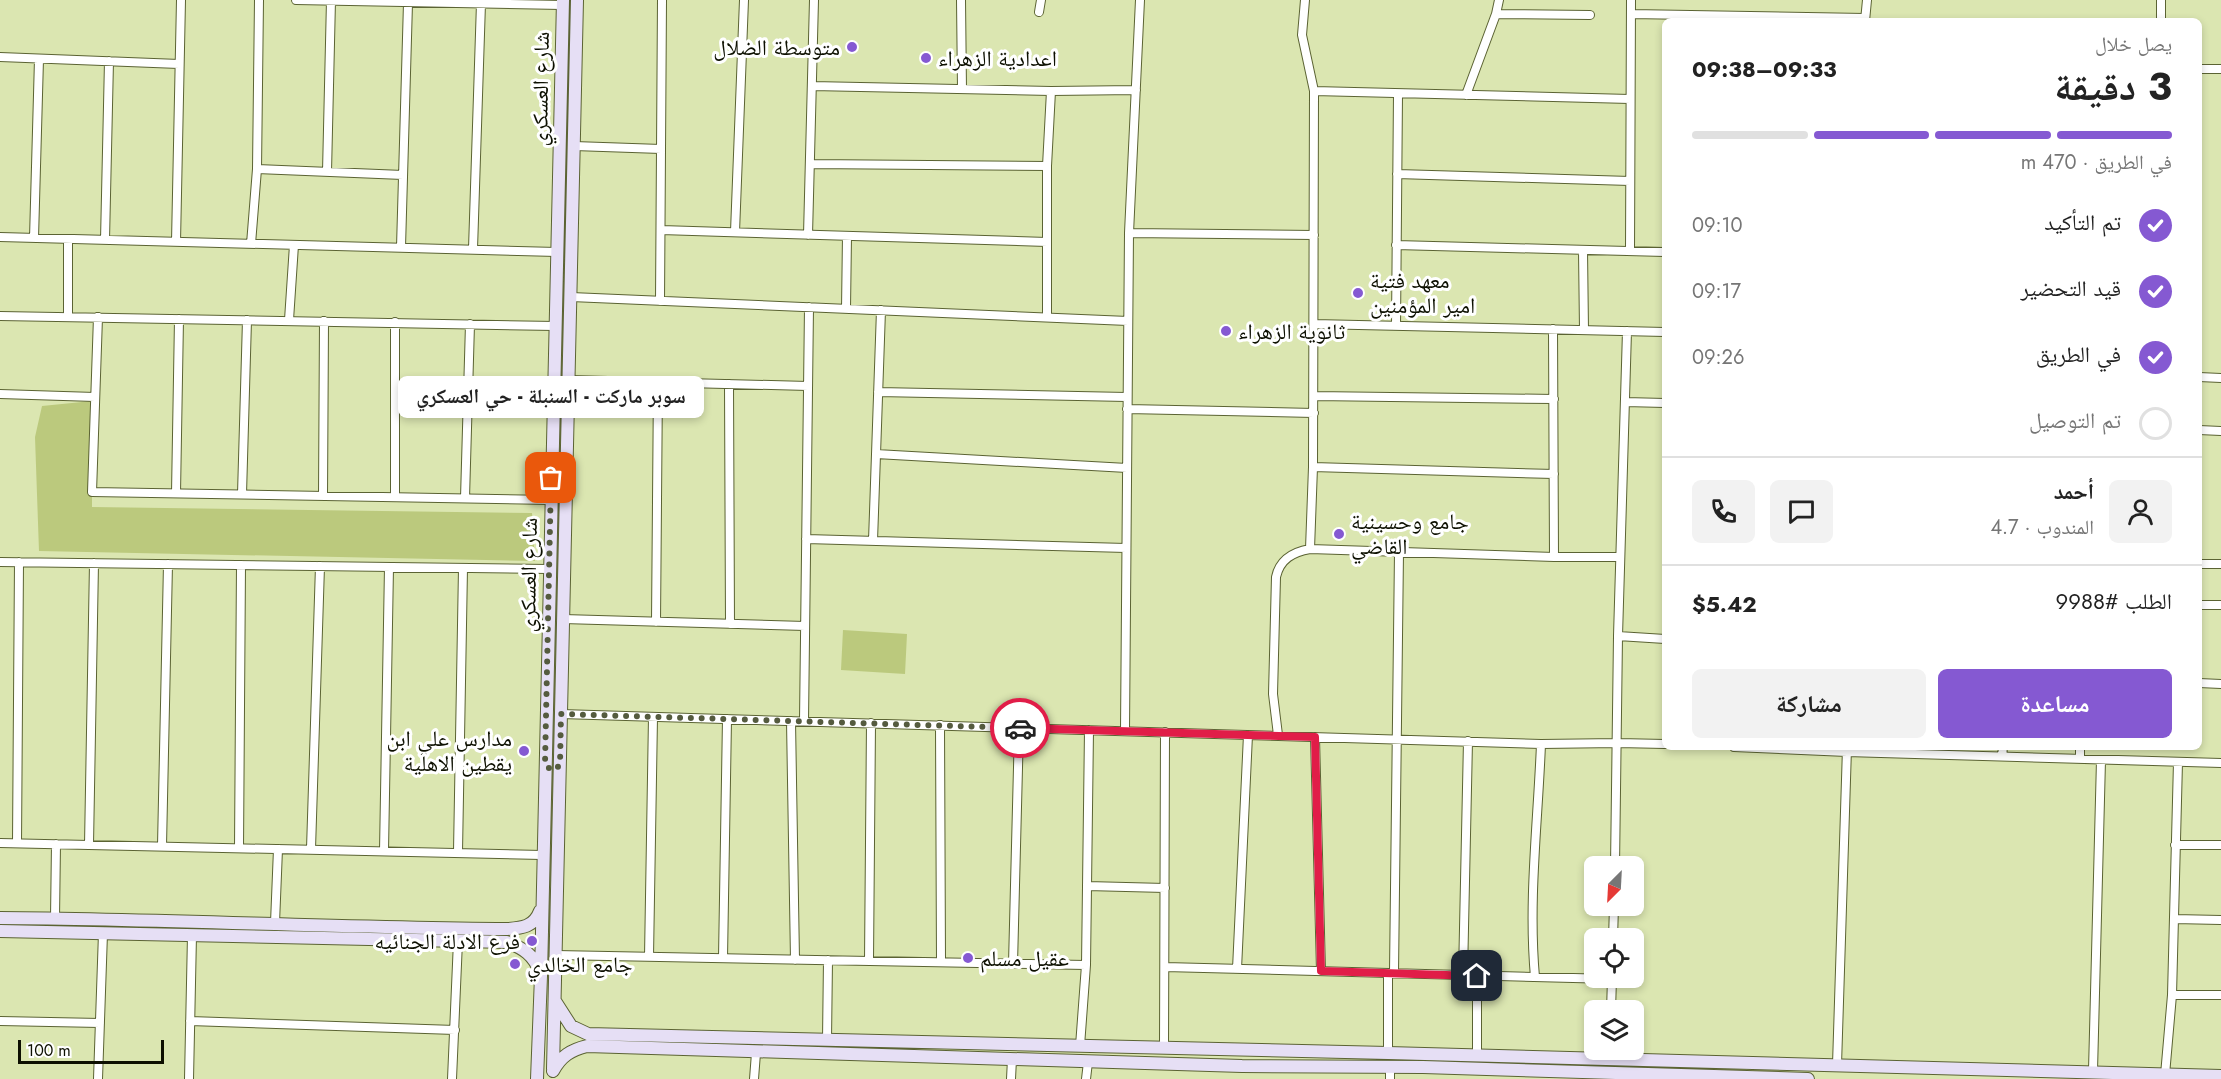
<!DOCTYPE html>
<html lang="ar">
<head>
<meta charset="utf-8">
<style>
	body { margin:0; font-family:Jost,"Noto Naskh Arabic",sans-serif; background:#f2f2f2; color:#222; direction:rtl; height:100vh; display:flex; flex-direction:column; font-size:22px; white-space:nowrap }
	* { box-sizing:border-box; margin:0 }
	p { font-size:20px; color:#767676 }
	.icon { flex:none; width:33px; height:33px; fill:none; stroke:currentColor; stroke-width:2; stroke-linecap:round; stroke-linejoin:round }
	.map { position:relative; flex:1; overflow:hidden; direction:ltr }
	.panel { position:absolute; left:1662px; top:18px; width:540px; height:732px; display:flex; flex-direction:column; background:#fff; border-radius:9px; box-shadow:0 3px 9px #0003; direction:rtl }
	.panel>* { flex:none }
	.needle { width:39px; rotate:204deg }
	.controls { position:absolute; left:1584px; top:856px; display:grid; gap:12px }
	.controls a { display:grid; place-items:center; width:60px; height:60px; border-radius:9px; background:#fff; box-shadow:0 3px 9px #0003; font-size:30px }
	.scale { position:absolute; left:18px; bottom:15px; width:146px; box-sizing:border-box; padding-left:6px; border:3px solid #0d1001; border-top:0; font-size:16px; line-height:21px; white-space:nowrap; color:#0d1001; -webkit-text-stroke:4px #fff; paint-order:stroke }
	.pin { position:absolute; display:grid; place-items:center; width:51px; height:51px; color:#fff; margin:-26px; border-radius:12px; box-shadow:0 3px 9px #0006 }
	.courier { position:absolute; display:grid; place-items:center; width:60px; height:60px; margin:-30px; border:4px solid #e11d48; border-radius:50%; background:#fff; color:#222; box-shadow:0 2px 8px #0007 }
	.bubble { position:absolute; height:42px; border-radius:9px; background:#fff; box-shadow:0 3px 9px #0003; font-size:20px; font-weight:700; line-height:42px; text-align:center; direction:rtl }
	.head em { font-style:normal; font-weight:700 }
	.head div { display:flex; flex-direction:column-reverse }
	.head { display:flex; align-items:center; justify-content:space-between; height:102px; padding:0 30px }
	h1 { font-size:39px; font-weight:700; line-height:45px }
	.bar { display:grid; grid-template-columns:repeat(4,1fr); gap:9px 6px; align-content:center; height:72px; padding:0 30px }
	.bar i { height:8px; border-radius:4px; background:#e0e0e0 }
	.bar .on { background:#8559d2 }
	.bar p { grid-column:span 4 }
	.line { display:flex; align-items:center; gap:15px; padding:0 30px; border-top:2px solid #e0e0e0 }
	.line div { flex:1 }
	.round { display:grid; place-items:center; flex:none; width:63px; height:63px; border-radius:9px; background:#f2f2f2 }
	ol { padding:0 30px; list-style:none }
	li { display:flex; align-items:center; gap:18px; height:66px }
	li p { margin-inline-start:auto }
	li .icon { padding:6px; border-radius:50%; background:#8559d2; color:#fff; stroke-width:4 }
	li:last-child { color:#767676 }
	li i { width:33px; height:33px; border:3px solid #e0e0e0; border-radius:50% }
	.primary-button { display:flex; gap:12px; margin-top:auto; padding:12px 30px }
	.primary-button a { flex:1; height:69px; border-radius:9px; background:#8559d2; color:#fff; font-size:24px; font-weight:700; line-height:69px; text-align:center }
	.primary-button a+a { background:#f2f2f2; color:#222 }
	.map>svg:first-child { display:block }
	.green { fill:#bbc97d }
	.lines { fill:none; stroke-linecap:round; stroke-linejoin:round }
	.street-casing { stroke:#5b6333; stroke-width:10 }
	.secondary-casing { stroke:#5b6333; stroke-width:14 }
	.street { stroke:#fff; stroke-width:8 }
	.secondary { stroke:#e6dff5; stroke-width:12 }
	.done { stroke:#555b3f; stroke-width:6; stroke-dasharray:0 10.8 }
	.route { stroke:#e11d48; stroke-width:8 }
	.poi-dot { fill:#8559d2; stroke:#fff; stroke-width:2 }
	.labels { text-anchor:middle; stroke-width:6; stroke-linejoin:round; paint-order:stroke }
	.poi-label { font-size:22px; fill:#0d1001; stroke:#fff; text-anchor:start }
	.street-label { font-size:22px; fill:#0d1001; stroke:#fff }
</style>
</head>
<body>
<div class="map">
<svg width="2221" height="1079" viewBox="0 0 2221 1079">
	<rect width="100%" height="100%" fill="#dbe6b1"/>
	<!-- green -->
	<path class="green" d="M 92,401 L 92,507 L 532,513 L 535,561 L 39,551 L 35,437 L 42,406 Z
		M 843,630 L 907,634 L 905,674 L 841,670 Z"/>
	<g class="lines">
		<defs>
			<path id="street" d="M 296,0 L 562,5
				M 961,0 L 962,89
				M 1305,0 L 1302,35 L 1314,91 L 1313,467 L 1310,549
				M 1039,12 L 1041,0
				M 1496,14 L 1590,15
				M 1631,14 L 1865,18
				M 1865,21 L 1867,0
				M 2161,21 L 2161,0
				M 0,57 L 179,64
				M 2199,69 L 2221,69
				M 812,86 L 1051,91 L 1136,90
				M 1314,91 L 1630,99
				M 1466,95 L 1496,14 L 1499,0
				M 574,146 L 661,149
				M 810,164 L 1047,166
				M 257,169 L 403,175
				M 327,172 L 331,0
				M 1397,174 L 1630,181
				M 661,230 L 1047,242
				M 735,232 L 744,0
				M 1129,233 L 1314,235
				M 808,235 L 814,0
				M 0,237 L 557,252
				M 34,238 L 39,59
				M 105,240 L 109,61
				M 176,242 L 181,0
				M 251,244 L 257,169 L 259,0
				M 1396,245 L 1665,252
				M 401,247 L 408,3
				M 473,249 L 481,3
				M 1583,250 L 1584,330
				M 1630,251 L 1631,0
				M 571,297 L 1128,321
				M 660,301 L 662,0
				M 846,309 L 847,236
				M 0,316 L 555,326
				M 68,317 L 68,239
				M 98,317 L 92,492 L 551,500
				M 1047,317 L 1047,166 L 1051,91
				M 289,320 L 294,245
				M 1314,324 L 1665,332
				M 1396,326 L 1398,94
				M 1553,329 L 1554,557
				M 2199,377 L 2221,378
				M 569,380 L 808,386
				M 729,384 L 730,624
				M 878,392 L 1127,397
				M 0,394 L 95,397
				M 1314,396 L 1554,399
				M 1625,402 L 1665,403
				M 1127,409 L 1314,413
				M 2199,430 L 2221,431
				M 876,454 L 1127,468
				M 1313,467 L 1554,474
				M 176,493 L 179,319
				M 242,494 L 247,320
				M 323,496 L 324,321
				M 395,497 L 395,322
				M 465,498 L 470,324
				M 806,539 L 1126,548
				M 873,541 L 881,310
				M 0,562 L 549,569
				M 2199,564 L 2221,564
				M 2199,605 L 2221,605
				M 563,619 L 805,626
				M 656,622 L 658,382
				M 1618,636 L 1665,639
				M 2199,683 L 2221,684
				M 561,714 L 1541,744 L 1618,743 L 1665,744
				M 791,721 L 795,960
				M 804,721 L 809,307
				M 940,725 L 941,962
				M 1125,731 L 1129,233 L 1140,0
				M 1278,735 L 1273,694 L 1276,577 C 1280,559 1293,552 1310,549 L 1554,557 L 1620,557
				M 1315,737 L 1321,971
				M 1734,747 L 1847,752 L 2221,763
				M 2002,756 L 2003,747
				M 2080,758 L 2080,747
				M 0,843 L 542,855
				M 17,843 L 19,562
				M 89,845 L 94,563
				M 2175,845 L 2221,845
				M 162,846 L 168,564
				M 239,848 L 241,565
				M 311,849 L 320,566
				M 384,851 L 389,567
				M 458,852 L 463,568
				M 1615,867 L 1618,636 L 1627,331
				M 1087,886 L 1165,888
				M 55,918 L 56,844
				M 2174,919 L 2221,920
				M 275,923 L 278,849
				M 1613,939 L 1614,906
				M 556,955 L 1086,965
				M 649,957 L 653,717
				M 723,958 L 727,719
				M 869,961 L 871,723
				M 1013,964 L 1019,728
				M 1165,967 L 1612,979
				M 1237,969 L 1248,735
				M 1394,973 L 1399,552
				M 1463,975 L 1468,741
				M 1535,977 C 1528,901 1538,821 1541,744
				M 2172,995 L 2221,995
				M 1611,1011 L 1612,978
				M 0,1021 L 100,1023
				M 190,1021 L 455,1030
				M 827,1040 L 828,960
				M 1080,1046 L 1086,965 L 1089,730
				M 1164,1048 L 1165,732
				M 1388,1053 L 1388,973
				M 1477,1055 L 1477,976
				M 1837,1065 L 1847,748
				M 2093,1071 L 2101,760
				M 2165,1075 L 2172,995 L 2178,762
				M 98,1079 L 103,933
				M 189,1079 L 192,935
				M 452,1079 L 458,941
				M 754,1079 L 756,1053
				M 1011,1079 L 1012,1059
				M 1086,1079 L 1088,1062
				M 1390,1079 L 1390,1067"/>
			<path id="secondary" d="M 0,918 C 169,919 338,928 507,929 C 522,928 534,927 540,911
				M 0,931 L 507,942 C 523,948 534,955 540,972
				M 555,1001 L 571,1026 L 588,1034 L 1388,1053 L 2221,1076
				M 553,1069 L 577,0
				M 553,1071 C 561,1056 571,1050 587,1046 L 1242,1066 L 1423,1067 L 1808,1079
				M 537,1079 L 541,976 L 563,0"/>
		</defs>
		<!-- street casing -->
		<use href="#street" class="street-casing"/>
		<!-- secondary casing -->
		<use href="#secondary" class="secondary-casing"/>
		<!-- street -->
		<use href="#street" class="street"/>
		<!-- secondary -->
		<use href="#secondary" class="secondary"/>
	</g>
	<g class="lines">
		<!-- done -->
		<path class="done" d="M 551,478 L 545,764 L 550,769 L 554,770 L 560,765 L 561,714 L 1020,728"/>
		<!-- route -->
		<path class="route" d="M 1020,728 L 1315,737 L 1321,971 L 1477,976"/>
	</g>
	<!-- markers -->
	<g class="poi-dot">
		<circle cx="852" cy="47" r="6"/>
		<circle cx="926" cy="58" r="6"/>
		<circle cx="1358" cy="293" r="6"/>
		<circle cx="1226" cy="331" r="6"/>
		<circle cx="1339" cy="534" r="6"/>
		<circle cx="524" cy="751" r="6"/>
		<circle cx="532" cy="941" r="6"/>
		<circle cx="968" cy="958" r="6"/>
		<circle cx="515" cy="964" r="6"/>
	</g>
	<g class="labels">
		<!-- poi labels -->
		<g class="poi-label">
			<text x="840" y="55" text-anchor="end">متوسطة الضلال</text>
			<text x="938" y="66">اعدادية الزهراء</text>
			<text x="1370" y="288">معهد فتية<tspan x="1370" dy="25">امير المؤمنين</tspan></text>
			<text x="1238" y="339">ثانوية الزهراء</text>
			<text x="1351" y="529">جامع وحسينية<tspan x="1351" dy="25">القاضي</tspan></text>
			<text x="512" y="746" text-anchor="end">مدارس علي ابن<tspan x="512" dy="25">يقطين الاهلية</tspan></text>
			<text x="520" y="949" text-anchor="end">فرع الادلة الجنائيه</text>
			<text x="980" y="966">عقيل مسلم</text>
			<text x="527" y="972">جامع الخالدي</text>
		</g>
		<!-- street labels -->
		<g class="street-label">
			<text transform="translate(540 89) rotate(-89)" y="8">شارع العسكري</text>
			<text transform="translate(528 575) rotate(-89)" y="8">شارع العسكري</text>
		</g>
	</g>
</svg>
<div class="controls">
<a><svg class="needle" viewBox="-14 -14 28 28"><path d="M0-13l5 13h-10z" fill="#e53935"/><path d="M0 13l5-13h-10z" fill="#767676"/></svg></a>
<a><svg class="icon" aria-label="locate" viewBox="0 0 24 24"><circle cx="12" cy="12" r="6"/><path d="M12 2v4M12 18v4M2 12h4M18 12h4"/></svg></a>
<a><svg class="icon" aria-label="layers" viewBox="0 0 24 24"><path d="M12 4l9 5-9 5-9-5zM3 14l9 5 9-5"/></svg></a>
</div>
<div class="scale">100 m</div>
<div class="pin" style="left:551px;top:478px;background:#ea580c"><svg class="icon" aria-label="bag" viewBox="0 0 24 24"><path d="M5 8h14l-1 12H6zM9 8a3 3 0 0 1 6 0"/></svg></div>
<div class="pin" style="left:1477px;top:976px;background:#1f2937"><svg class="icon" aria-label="home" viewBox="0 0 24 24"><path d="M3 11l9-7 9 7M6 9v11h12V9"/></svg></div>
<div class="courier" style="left:1020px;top:728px"><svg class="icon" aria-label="car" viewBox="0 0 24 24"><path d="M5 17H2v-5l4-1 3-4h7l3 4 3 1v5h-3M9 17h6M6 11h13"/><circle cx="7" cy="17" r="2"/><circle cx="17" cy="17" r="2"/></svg></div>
<div class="bubble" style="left:398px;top:376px;width:306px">سوبر ماركت - السنبلة - حي العسكري</div>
<section class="panel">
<div class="head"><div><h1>3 دقيقة</h1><p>يصل خلال</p></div><em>09:33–09:38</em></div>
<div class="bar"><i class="on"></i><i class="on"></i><i class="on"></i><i></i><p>في الطريق · 470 m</p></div>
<ol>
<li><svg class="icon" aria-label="check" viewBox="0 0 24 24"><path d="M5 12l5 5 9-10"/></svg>تم التأكيد<p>09:10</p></li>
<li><svg class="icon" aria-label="check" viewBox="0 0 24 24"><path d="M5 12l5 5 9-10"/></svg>قيد التحضير<p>09:17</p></li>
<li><svg class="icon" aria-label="check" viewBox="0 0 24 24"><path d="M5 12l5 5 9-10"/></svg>في الطريق<p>09:26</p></li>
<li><i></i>تم التوصيل</li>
</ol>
<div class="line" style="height:108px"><a class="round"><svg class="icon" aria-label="person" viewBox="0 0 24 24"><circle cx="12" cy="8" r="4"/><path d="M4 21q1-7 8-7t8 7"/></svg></a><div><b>أحمد</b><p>المندوب · 4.7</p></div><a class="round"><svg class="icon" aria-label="chat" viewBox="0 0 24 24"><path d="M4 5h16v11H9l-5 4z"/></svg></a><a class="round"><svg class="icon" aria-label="phone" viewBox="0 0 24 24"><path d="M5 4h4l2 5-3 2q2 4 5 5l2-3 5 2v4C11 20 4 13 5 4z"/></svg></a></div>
<div class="line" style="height:78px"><div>الطلب #9988</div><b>$5.42</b></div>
<div class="primary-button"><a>مساعدة</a><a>مشاركة</a></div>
</section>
</div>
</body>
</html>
